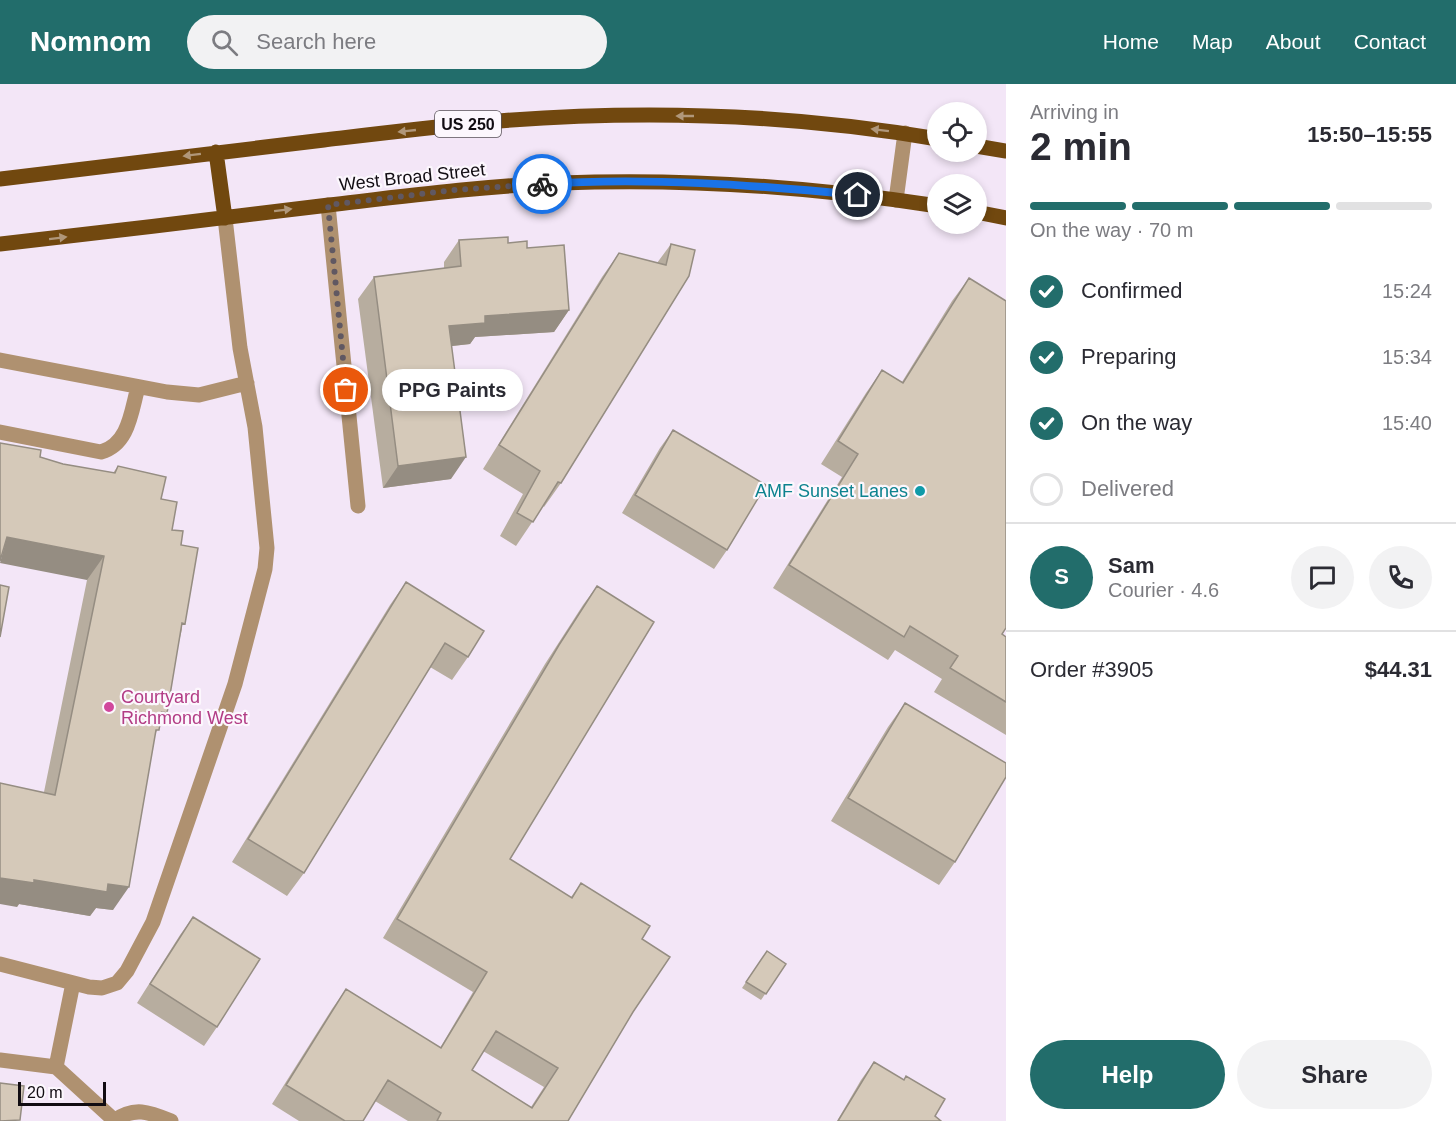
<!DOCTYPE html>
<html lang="en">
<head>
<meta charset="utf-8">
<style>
	body { margin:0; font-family:Helvetica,sans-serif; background:#f2f2f3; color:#2b2b33; height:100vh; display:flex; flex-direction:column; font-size:22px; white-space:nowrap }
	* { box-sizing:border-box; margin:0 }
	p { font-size:20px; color:#7c7c81 }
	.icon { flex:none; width:33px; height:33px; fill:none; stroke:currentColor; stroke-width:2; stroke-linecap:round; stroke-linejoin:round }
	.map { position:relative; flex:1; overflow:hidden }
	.sheet { display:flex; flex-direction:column; background:#fff; width:450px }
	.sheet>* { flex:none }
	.controls { position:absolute; left:927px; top:18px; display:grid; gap:12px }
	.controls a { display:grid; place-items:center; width:60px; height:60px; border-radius:50%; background:#fff; box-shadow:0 3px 9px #0003; font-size:30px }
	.scale { position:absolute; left:18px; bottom:15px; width:88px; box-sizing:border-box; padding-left:6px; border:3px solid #110c12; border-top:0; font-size:16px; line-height:21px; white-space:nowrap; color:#110c12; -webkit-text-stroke:4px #fcf7fd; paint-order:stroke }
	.pin { position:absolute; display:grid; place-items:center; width:51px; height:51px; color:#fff; margin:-26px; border:3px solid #fff; border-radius:50%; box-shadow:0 2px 6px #0007 }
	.courier { position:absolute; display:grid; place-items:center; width:60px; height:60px; margin:-30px; border:4px solid #1a73e8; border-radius:50%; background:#fff; color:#222; box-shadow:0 2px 8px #0007 }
	.bubble { position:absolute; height:42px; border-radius:21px; background:#fff; box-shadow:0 3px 9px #0003; font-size:20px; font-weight:800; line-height:42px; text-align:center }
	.headline em { font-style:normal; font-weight:800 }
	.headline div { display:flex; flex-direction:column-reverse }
	.headline { display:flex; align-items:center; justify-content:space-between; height:102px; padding:0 24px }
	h1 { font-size:39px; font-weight:800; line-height:45px }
	.bar { display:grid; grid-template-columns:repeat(4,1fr); gap:9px 6px; align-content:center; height:72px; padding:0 24px }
	.bar i { height:8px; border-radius:4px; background:#e1e1e2 }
	.bar .selected { background:#226d6b }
	.bar p { grid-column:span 4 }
	.line { display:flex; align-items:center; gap:15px; padding:0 24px; border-top:2px solid #e1e1e2 }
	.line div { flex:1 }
	.round { display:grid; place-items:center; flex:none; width:63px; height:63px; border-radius:32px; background:#f2f2f3 }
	ol { padding:0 24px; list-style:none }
	li { display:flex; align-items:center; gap:18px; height:66px }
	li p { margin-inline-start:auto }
	li .icon { padding:6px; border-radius:50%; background:#226d6b; color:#fff; stroke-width:4 }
	li:last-child { color:#7c7c81 }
	li i { width:33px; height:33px; border:3px solid #e1e1e2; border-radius:50% }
	.primary-button { display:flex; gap:12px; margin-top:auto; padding:12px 24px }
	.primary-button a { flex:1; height:69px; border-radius:36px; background:#226d6b; color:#fff; font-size:24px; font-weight:800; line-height:69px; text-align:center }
	.primary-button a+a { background:#f2f2f3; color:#2b2b33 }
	header { display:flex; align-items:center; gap:36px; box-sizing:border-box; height:84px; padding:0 30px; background:#226d6b; color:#fff }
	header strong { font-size:28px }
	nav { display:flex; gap:33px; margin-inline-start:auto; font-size:21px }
	.search { width:420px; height:54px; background:#f2f2f3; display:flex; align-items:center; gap:15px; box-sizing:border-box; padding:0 21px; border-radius:33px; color:#7c7c81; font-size:22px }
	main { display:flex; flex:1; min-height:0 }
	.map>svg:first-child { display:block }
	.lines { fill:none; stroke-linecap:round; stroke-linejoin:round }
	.minor { stroke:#af9170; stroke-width:15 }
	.major { stroke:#71480f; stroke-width:15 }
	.wall { fill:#b7ad9f; fill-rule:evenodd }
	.shaded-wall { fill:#958d82 }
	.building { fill:#d5c9b9; stroke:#958d82; stroke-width:1.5; fill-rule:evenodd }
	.oneway { fill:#b0977a }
	.done { stroke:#605862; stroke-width:6; stroke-dasharray:0 10.8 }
	.route { stroke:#1a73e8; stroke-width:8 }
	.culture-dot { fill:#0f9aa8; stroke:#fcf7fd; stroke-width:2 }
	.hotel-dot { fill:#d1479c; stroke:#fcf7fd; stroke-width:2 }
	.labels { text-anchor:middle; stroke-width:4.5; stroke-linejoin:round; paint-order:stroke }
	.shield { fill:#fcf7fd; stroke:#585258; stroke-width:1.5 }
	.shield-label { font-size:16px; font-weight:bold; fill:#110c12 }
	.street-label { font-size:18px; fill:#110c12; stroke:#fcf7fd }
	.culture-label { font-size:18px; fill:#0d838f; stroke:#fcf7fd; text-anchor:end }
	.hotel-label { font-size:18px; fill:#b23c85; stroke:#fcf7fd; text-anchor:start }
</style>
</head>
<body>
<header>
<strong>Nomnom</strong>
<div class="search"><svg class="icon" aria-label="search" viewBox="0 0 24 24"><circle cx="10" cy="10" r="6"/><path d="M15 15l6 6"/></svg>Search here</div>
<nav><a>Home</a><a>Map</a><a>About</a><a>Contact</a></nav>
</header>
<main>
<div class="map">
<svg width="1006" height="1037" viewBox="0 0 1006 1037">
	<rect width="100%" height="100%" fill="#f3e6f7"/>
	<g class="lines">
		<!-- minor -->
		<path class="minor" d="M 896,116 L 905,49
			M 328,121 L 358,422
			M 0,276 L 167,308 L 199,311 L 247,299
			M 0,348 L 101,368 C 129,360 131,328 138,303
			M 0,880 L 89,903 L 102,904 L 117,899 L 127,887 L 153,838 L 235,600 L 265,485 L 267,464 L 255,343 L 240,264 L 225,134
			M 0,976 L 56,983 L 114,1036
			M 56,983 L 73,899
			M 114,1037 C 134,1022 149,1028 171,1037"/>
		<!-- major -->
		<path class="major" d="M 976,62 L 1006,67
			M 216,68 L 225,134
			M 0,95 C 108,81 216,68 324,56 C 375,50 425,44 475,39 C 628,25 786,29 938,55
			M 976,128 L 1006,134
			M 0,160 C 110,148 219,134 329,121 C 406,112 483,102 560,99 C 686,94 813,103 938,122"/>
	</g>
	<!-- wall -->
	<path class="wall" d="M 459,156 L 508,159 L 527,164 L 569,226 L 554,248 L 475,253 L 470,260 L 452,262 L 451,395 L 383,404 L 358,215 L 374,193 L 444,184 L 444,178 Z
		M 671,160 L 695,166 L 561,399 L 544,423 L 543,422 L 516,462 L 500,452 L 523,410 L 483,385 L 602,193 L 619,169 L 657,179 Z
		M 969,194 L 1002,550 L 1006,553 L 1006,651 L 934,608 L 942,595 L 895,566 L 888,576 L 773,504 L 842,393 L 821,380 L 866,309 L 882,286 L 902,298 L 952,217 Z
		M 673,346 L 727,466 L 714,485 L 622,429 L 660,364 Z
		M 40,373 L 63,380 L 113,389 L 118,382 L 161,415 L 172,446 L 181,461 L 182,545 L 160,639 L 155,651 L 113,826 L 96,824 L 90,832 L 19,820 L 17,823 L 44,708 L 87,496 Z
		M 406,498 L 468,573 L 452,596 L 430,583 L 304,789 L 287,812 L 232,778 L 390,521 Z
		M 597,502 L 510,775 L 571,813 L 581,799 L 642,855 L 633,928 L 568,1037 L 408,1037 L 375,1017 L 363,1037 L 299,1037 L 272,1020 L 332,925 L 346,905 L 440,964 L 473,908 L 383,854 L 545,580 L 583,521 ZM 483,967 L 544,1003 L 531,1023 L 472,986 Z
		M 905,619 L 955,778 L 939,801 L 831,737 L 888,643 Z
		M 193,833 L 217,943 L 204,962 L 137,919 L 180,851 Z
		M 767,867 L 786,880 L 761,916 L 742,904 Z
		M 874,978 L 935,1032 L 941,1037 L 837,1037 L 861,996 Z"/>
	<!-- shaded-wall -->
	<path class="shaded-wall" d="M 569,226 L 554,248 L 475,253 L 470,260 L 434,264 L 449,242 L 485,232 Z
		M 466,373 L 451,395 L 383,404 L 398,382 Z
		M 7,453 L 104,472 L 87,496 L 0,479 Z
		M 162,628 L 167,629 L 151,652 Z
		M 0,794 L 108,800 L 129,803 L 113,826 L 96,824 L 90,832 L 19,820 L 17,823 L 0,820 Z"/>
	<!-- building -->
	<path class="building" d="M 508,153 L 508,159 L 527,157 L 527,164 L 564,161 L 569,226 L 485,232 L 485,239 L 449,242 L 466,373 L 398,382 L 374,193 L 461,182 L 459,156 Z
		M 671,160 L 695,166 L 689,192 L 561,399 L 558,398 L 533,438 L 517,429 L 540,387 L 499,361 L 619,169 L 666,181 Z
		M 969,194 L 1006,217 L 1006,544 L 1002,550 L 1006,553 L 1006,618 L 950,584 L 958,572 L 910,542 L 904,553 L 789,481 L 858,370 L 838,357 L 882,286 L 903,299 Z
		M 673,346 L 766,401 L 727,466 L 635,411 Z
		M 0,359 L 41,366 L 40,373 L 63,380 L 115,389 L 118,382 L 166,393 L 161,415 L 177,418 L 172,446 L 183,447 L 181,461 L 198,464 L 185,540 L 182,539 L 167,629 L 162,628 L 159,646 L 156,646 L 129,803 L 108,800 L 107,808 L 34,796 L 34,799 L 0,794 L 0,699 L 55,711 L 104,472 L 7,453 L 0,477 Z
		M 406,498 L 484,547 L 468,573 L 445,559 L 304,789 L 248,755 Z
		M 0,501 L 9,503 L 0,553 Z
		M 597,502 L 654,538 L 510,775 L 572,814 L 581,799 L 650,842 L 642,855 L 670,873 L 633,928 L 568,1037 L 437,1037 L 441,1029 L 388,996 L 363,1037 L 345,1037 L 286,1001 L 346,905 L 441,964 L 487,888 L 397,835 L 559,561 ZM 496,947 L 558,984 L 532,1024 L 472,986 Z
		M 905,619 L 1006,679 L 1006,693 L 955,778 L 848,714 Z
		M 193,833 L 260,875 L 217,943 L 150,900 Z
		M 767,867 L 786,880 L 766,910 L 746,898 Z
		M 874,978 L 904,996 L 906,992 L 945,1015 L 935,1032 L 941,1037 L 838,1037 Z
		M 0,999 L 24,1002 L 20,1036 L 0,1037 Z"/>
	<!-- one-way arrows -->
	<defs><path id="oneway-solid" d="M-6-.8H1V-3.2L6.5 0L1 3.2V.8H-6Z" transform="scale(1.5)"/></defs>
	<g class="oneway">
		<use href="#oneway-solid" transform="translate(685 32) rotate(-180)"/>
		<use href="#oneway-solid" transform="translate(880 46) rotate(-173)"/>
		<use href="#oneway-solid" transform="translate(407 47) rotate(174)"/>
		<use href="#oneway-solid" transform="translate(192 71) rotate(173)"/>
		<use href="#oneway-solid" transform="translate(283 126) rotate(-7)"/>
		<use href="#oneway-solid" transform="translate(58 154) rotate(-7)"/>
	</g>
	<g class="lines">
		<!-- done -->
		<path class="done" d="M 346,306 L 328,121 L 455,106 L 542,100"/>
		<!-- route -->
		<path class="route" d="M 542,100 C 647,93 753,101 858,111"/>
	</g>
	<!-- markers -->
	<circle class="culture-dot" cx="920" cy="407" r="6"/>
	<circle class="hotel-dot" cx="109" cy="623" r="6"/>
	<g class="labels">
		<!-- shield labels -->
		<rect class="shield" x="435" y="27" width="66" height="26" rx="4.5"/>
		<g class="shield-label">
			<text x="468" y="46">US 250</text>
		</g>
		<!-- street labels -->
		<g class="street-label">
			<text transform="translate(412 93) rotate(-6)" y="6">West Broad Street</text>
		</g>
		<!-- culture labels -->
		<g class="culture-label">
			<text x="908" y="413">AMF Sunset Lanes</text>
		</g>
		<!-- hotel labels -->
		<g class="hotel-label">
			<text x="121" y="619">Courtyard<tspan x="121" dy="21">Richmond West</tspan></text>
		</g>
	</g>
</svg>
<div class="controls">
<a><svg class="icon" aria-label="locate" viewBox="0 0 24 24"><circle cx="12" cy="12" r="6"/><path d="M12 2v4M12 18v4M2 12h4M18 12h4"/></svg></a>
<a><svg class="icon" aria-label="layers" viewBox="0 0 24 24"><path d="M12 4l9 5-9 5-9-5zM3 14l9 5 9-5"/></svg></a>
</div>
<div class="scale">20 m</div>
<div class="pin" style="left:346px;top:306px;background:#ea580c"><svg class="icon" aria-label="bag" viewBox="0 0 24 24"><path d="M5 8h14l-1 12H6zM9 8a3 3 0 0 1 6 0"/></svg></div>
<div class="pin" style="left:858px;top:111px;background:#1f2937"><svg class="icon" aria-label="home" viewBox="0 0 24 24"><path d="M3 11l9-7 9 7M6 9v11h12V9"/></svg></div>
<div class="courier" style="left:542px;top:100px"><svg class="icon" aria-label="bike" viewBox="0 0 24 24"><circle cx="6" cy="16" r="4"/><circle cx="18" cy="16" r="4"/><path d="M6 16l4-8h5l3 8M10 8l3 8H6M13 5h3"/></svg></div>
<div class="bubble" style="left:382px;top:285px;width:141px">PPG Paints</div>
</div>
<section class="sheet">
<div class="headline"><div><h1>2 min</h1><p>Arriving in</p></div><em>15:50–15:55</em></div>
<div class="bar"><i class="selected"></i><i class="selected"></i><i class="selected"></i><i></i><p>On the way · 70 m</p></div>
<ol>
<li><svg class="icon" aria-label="check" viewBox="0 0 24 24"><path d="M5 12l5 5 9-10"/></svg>Confirmed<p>15:24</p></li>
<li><svg class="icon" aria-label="check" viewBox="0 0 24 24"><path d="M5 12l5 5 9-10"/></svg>Preparing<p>15:34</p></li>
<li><svg class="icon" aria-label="check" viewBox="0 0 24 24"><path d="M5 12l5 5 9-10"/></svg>On the way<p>15:40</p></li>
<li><i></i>Delivered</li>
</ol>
<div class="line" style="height:108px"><b class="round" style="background:#226d6b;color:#fff">S</b><div><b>Sam</b><p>Courier · 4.6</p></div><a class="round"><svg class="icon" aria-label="chat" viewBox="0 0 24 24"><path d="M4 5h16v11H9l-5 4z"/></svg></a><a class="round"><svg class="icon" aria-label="phone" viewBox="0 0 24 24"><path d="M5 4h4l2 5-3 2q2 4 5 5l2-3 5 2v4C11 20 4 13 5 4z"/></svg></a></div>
<div class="line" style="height:78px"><div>Order #3905</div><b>$44.31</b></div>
<div class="primary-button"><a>Help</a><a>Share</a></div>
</section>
</main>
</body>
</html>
